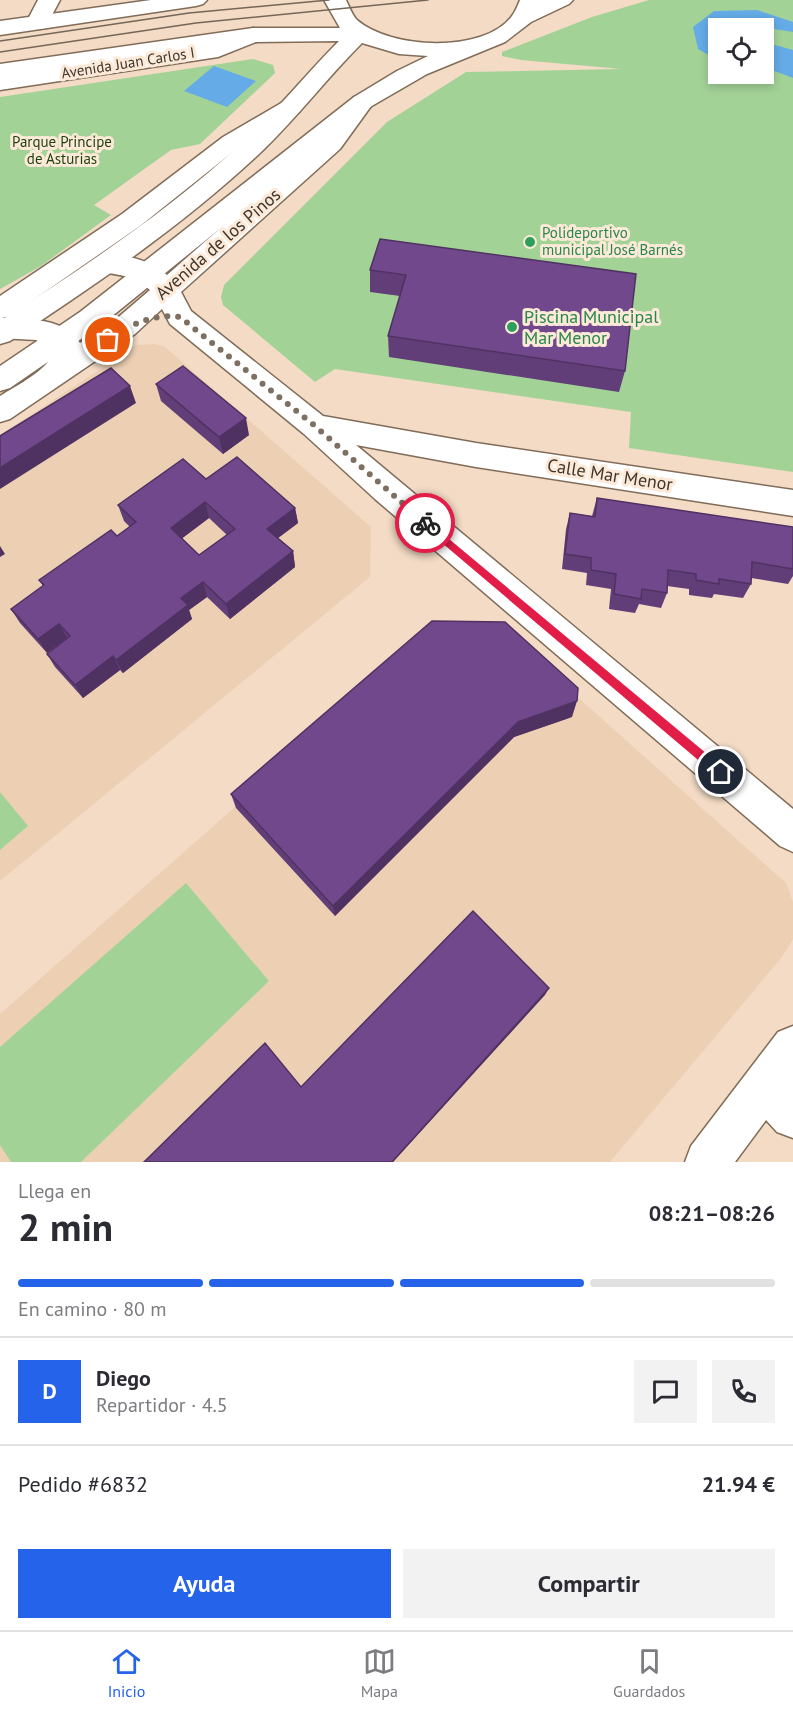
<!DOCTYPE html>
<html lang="es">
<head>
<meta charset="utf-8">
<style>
	body { margin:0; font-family:"PT Sans",sans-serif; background:#f2f2f3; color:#2b2b33; height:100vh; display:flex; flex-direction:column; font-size:22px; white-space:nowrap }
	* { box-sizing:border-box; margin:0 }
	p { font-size:20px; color:#7c7c81 }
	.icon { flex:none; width:33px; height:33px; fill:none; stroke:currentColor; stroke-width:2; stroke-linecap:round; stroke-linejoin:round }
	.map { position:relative; height:1162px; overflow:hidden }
	.drawer { display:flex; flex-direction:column; background:#fff; flex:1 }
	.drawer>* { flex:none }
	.fabs { position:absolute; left:708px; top:18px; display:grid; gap:12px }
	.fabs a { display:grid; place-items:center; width:66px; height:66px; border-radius:0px; background:#fff; box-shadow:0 3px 9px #0003; font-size:30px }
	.pin { position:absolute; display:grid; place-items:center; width:51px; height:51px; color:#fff; margin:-26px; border:3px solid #fff; border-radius:50%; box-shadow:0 2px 6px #0007 }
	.courier { position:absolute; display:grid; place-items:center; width:60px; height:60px; margin:-30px; border:4px solid #e11d48; border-radius:50%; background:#fff; color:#222; box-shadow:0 2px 8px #0007 }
	.head em { font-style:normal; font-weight:600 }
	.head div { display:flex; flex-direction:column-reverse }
	.head { display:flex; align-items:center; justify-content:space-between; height:102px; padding:0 18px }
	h1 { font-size:39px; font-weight:600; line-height:45px }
	.bar { display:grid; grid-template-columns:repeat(4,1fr); gap:9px 6px; align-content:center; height:72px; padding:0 18px }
	.bar i { height:8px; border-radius:4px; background:#e1e1e2 }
	.bar .selected { background:#2563eb }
	.bar p { grid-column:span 4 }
	.line { display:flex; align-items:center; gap:15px; padding:0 18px; border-top:2px solid #e1e1e2 }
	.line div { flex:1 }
	.round { display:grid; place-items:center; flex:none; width:63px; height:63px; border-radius:0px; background:#f2f2f3 }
	.cta { display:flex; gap:12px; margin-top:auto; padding:12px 18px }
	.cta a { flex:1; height:69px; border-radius:0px; background:#2563eb; color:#fff; font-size:24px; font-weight:600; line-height:69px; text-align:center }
	.cta a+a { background:#f2f2f3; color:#2b2b33 }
	.dock { display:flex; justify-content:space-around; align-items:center; height:84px; border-top:2px solid #e1e1e2; background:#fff; font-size:16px; color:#7c7c81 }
	.dock a { display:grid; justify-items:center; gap:3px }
	.dock .selected { color:#2563eb }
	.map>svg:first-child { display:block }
	.built { fill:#edd0b4 }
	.green { fill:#a3d297; fill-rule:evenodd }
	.water { fill:#65abe7 }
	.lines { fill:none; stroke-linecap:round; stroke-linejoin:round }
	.minor-casing { stroke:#806c58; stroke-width:3 }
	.major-casing { stroke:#806c58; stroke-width:3 }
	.minor { fill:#fff; fill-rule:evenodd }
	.major { fill:#fff; fill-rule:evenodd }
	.tram { stroke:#74665a; stroke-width:1.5 }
	.wall { fill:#613e78; fill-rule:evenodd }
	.shaded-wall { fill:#4f3262 }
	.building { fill:#71488c; stroke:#4f3262; stroke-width:1.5; fill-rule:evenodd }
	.route { fill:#e11d48 }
	.done { stroke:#7d6f62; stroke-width:6; stroke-dasharray:0 10.8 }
	.leisure-dot { fill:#2e9e5b; stroke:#fce9d7; stroke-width:2 }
	.labels { text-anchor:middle; stroke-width:6; stroke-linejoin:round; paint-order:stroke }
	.far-street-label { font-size:15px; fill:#3e352c; stroke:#fce9d7 }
	.far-park-label { font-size:15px; fill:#1b3f0f; stroke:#fce9d7 }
	.far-leisure-label { font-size:15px; fill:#27864d; stroke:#fce9d7; text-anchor:start }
	.street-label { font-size:18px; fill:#3e352c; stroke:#fce9d7 }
	.leisure-label { font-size:18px; fill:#27864d; stroke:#fce9d7; text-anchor:start }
</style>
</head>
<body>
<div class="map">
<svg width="793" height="1162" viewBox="0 0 793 1162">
	<rect width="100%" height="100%" fill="#f3dbc5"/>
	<!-- built -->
	<path class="built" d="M 155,344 L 165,347 L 371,527 L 370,577 L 0,881 L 0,435 L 137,345 Z
		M 499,627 L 786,883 L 793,902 L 793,939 L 782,957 L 610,1162 L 0,1162 L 0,1014 L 436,630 Z"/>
	<!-- green -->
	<path class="green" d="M 649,0 L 793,0 L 793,472 L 629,448 L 631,412 L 335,369 L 315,382 L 223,305 L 221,297 L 224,285 L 387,122 L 466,72 L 621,69 L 521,60 L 502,56 L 502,52 L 592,17 ZM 718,28 L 764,28 L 764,74 L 718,74 Z
		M 253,59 L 273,65 L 275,73 L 200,144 L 171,150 L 94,205 L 111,215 L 41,266 L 0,289 L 0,97 Z
		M 0,792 L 28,826 L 0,850 Z
		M 186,883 L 269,981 L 81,1162 L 11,1162 L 0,1145 L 0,1047 Z"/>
	<!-- water -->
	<path class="water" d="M 757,10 L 793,22 L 793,32 L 762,27 L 718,28 L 718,60 L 698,49 L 693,27 L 714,11 Z
		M 764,42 L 793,50 L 793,78 L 764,67 Z
		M 214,66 L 256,81 L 227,107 L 184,91 Z"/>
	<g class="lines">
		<defs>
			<path id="minor" d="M 38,0 L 60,0 L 45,28 L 37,29 L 29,28 L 26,23 Z
				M 253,28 L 261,30 L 264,35 L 261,40 L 218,57 L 0,90 L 0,76 L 213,44 Z
				M 362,95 L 370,97 L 374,102 L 340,149 L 181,292 L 191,311 L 323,416 L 476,443 L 793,490 L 793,516 L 476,467 L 356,445 L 793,809 L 793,852 L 780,846 L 375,499 L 304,434 L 170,324 L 162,309 L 135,334 L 10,419 L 0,422 L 0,396 C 15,386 55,367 53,348 L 36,340 L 0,338 L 0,296 L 122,214 L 223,137 L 283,102 L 291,100 L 299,102 L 303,107 L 299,112 L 239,147 L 140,226 L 10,316 L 2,318 C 28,318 66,319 80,343 L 115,320 L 150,290 C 130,272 119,277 96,270 L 92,264 L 96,258 C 119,251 149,259 167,275 L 322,139 L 354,97 Z
				M 793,1026 L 793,1138 L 777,1132 L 766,1120 L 735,1162 L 685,1162 L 691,1146 L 778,1032 Z"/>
			<path id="major" d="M 151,0 L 207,0 L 203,4 L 196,6 L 0,35 L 0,21 Z
				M 324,0 L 346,0 C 349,6 352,15 357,20 C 390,49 484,54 512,16 C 515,12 518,5 520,0 L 573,0 L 569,4 L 531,22 L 505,42 L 427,74 L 370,107 L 100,326 L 10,388 L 0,391 L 0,366 L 80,312 L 354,97 L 397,71 L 428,56 L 399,54 L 362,43 C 326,79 296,119 259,154 C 183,225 97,284 10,341 L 0,344 L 0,321 C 84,267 168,211 242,143 C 277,111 306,74 339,41 L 253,42 L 0,78 L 0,64 L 253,28 L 340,28 Z"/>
		</defs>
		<!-- minor casing -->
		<use href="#minor" class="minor-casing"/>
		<!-- major casing -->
		<use href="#major" class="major-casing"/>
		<!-- minor -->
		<use href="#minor" class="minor"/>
		<!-- major -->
		<use href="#major" class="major"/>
		<!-- tram -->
		<path class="tram" d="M 0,41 L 189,13 L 329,0
			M 0,52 L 196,23 L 428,0"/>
	</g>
	<!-- wall -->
	<path class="wall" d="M 380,239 L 625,371 L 619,392 L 389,357 L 388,336 L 400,296 L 370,292 L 370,270 Z
		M 156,384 L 249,435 L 223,454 L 161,401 Z
		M 206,479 L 295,508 L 298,523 L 278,538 L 293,551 L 295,567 L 230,619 L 207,597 L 189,610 L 192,619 L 123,673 L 120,670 L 83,698 L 55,667 L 47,654 L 67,638 L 47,653 L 20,623 L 11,609 L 43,586 L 39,580 L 117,536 L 130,527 L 124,521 L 118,505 ZM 209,518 L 227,535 L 199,555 L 182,538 Z
		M 597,498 L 793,527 L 793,576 L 788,584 L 751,578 L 751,584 L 743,598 L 714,594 L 712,598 L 689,595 L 689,589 L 667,586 L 667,593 L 661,608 L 639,604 L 635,613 L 609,609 L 611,589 L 586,585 L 587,573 L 562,569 L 566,529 L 570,513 L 592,516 Z
		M 572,717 L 514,737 L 335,916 L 236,808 L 231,794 Z"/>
	<!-- shaded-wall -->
	<path class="shaded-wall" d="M 130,386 L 136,403 L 0,489 L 0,468 Z
		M 246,418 L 249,435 L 223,454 L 219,437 Z
		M 205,502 L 209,518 L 176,543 L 171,528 Z
		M 295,508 L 298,523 L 270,544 L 267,529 Z
		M 0,546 L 5,554 L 0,557 Z
		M 293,551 L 295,567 L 230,619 L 226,604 Z
		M 203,582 L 207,597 L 189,610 L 192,619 L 123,673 L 116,660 L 181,598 Z
		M 59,624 L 67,638 L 47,653 L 38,639 Z
		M 113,656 L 120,670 L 83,698 L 75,685 Z
		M 577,701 L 572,717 L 514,737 L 335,916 L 333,906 L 518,722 Z
		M 549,988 L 545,995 L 393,1162 L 392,1162 Z"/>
	<!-- building -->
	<path class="building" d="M 380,239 L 636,274 L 625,371 L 388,336 L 406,275 L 370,270 Z
		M 183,366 L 246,418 L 219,437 L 156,384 Z
		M 111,368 L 130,386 L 0,468 L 0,436 Z
		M 237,457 L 295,508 L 267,529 L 293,551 L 226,604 L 203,582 L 181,598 L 188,605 L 116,660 L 113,656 L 75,685 L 47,654 L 70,636 L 59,624 L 38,639 L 11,609 L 44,585 L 39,580 L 111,530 L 117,536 L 136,522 L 118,505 L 183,459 L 206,479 ZM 205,502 L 235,529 L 199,555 L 171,528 Z
		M 597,498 L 793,527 L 793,569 L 752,562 L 751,584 L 719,579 L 719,584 L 696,580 L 696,574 L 668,570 L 667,593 L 642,589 L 641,599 L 614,594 L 616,574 L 591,570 L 591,558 L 565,554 L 570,513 L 595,517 Z
		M 432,621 L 505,622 L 578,688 L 577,701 L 518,722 L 333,906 L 231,794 Z
		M 473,911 L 549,988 L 392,1162 L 144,1162 L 265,1043 L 301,1087 Z"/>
	<!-- route -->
	<path class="route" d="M 425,519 L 725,769 L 725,776 L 717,776 L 422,526 L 422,520 Z"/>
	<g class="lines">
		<!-- done -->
		<path class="done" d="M 108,340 C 129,325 154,313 180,317 L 315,426 L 425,523"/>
	</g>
	<!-- markers -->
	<g class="leisure-dot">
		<circle cx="530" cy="242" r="6"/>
		<circle cx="512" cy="327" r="6"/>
	</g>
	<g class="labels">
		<!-- far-street labels -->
		<g class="far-street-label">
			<text transform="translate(128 63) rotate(-9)" y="5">Avenida Juan Carlos I</text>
		</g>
		<!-- far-park labels -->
		<g class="far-park-label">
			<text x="62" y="147">Parque Principe<tspan x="62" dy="17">de Asturias</tspan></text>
		</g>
		<!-- far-leisure labels -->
		<g class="far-leisure-label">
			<text x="542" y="238">Polideportivo<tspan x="542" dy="17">municipal José Barnés</tspan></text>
		</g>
		<!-- street labels -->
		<g class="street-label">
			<text transform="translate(218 244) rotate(-41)" y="6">Avenida de los Pinos</text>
			<text transform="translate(610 475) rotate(9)" y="6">Calle Mar Menor</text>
		</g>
		<!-- leisure labels -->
		<g class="leisure-label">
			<text x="524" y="323">Piscina Municipal<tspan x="524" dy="21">Mar Menor</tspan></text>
		</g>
	</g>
</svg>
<div class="fabs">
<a><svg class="icon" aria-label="locate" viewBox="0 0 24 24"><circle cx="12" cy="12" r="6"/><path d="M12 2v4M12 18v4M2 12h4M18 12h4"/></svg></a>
</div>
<div class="pin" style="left:108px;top:340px;background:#ea580c"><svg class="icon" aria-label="bag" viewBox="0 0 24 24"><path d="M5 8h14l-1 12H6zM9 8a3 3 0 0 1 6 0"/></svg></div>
<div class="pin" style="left:721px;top:772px;background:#1f2937"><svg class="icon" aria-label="home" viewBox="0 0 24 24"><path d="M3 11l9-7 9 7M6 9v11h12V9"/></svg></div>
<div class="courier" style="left:425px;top:523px"><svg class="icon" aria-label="bike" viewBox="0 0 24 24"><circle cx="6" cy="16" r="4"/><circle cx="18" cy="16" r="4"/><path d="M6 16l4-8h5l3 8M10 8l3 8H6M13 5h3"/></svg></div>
</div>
<section class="drawer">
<div class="head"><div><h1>2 min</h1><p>Llega en</p></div><em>08:21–08:26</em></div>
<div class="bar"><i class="selected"></i><i class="selected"></i><i class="selected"></i><i></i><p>En camino · 80 m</p></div>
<div class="line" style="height:108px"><b class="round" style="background:#2563eb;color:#fff">D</b><div><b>Diego</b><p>Repartidor · 4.5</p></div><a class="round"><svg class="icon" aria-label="chat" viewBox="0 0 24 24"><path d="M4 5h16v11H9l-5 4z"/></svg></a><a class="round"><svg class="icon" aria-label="phone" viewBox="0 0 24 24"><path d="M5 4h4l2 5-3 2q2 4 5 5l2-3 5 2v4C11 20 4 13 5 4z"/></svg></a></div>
<div class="line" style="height:78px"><div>Pedido #6832</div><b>21.94 €</b></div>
<div class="cta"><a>Ayuda</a><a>Compartir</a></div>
</section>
<nav class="dock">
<a class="selected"><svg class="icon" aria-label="home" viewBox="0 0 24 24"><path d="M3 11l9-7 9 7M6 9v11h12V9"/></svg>Inicio</a>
<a><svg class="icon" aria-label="map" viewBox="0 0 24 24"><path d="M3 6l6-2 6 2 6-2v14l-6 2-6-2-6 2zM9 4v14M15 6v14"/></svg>Mapa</a>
<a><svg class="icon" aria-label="saved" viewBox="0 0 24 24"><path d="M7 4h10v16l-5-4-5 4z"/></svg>Guardados</a>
</nav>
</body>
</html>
